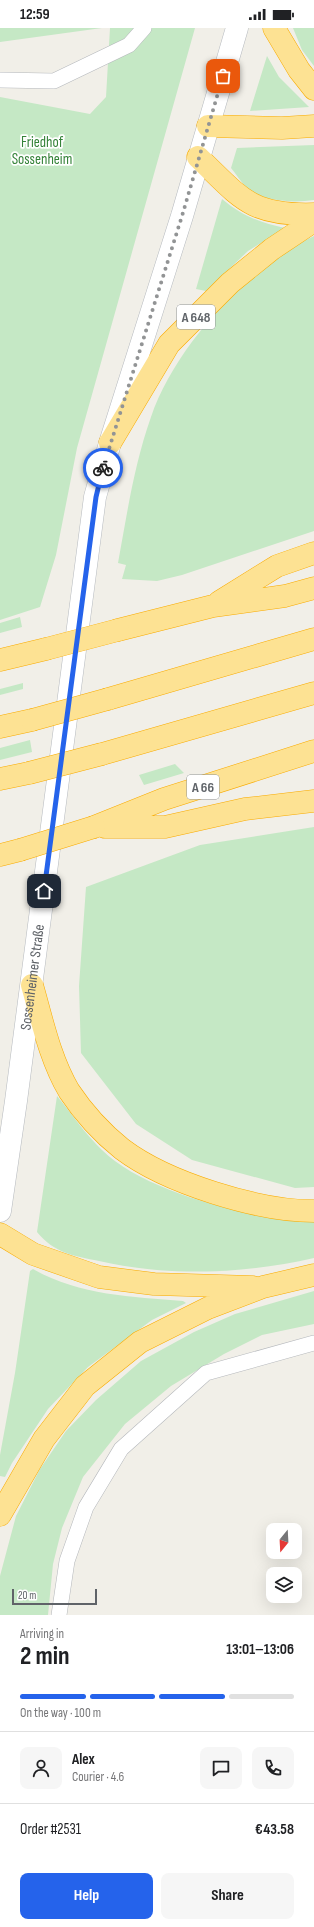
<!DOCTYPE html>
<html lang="en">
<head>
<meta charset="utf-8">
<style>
	body { margin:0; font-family:"Sofia Sans Condensed",sans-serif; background:#f6f6f6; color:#202124; height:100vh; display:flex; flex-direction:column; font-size:15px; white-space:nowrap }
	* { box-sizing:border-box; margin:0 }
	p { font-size:13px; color:#757577 }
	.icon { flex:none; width:22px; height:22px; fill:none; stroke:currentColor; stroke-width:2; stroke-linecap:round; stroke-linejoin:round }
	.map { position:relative; height:1587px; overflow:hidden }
	.side { display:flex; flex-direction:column; background:#fff; flex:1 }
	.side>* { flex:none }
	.needle { width:26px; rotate:198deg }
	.controls { position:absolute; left:266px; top:1495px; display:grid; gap:8px }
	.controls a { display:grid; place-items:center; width:36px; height:36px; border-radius:8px; background:#fff; box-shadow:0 4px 16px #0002; font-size:20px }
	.scale { position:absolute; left:12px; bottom:10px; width:85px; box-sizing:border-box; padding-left:4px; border:2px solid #5f6368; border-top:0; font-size:11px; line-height:14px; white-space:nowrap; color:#5f6368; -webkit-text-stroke:3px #fff; paint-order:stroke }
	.pin { position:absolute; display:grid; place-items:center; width:34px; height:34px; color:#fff; margin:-17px; border-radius:8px; box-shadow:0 2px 6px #0006 }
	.courier { position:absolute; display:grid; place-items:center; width:40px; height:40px; margin:-20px; border:3px solid #2563eb; border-radius:50%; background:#fff; color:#222; box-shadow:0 1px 5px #0007 }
	.summary em { font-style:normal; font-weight:700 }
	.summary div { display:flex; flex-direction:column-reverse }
	.summary { display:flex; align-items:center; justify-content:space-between; height:68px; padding:0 20px }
	h1 { font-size:26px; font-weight:700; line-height:30px }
	.bar { display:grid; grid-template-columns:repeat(4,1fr); gap:6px 4px; align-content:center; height:48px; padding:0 20px }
	.bar i { height:5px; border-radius:3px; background:#e0e0e0 }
	.bar .on { background:#2563eb }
	.bar p { grid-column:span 4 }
	.line { display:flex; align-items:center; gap:10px; padding:0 20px; border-top:1px solid #e0e0e0 }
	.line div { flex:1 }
	.round { display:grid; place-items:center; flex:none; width:42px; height:42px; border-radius:8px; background:#f6f6f6 }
	.cta { display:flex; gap:8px; margin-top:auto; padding:8px 20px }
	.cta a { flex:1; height:46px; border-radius:8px; background:#2563eb; color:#fff; font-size:16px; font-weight:700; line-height:46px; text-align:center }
	.cta a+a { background:#f6f6f6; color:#202124 }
	.status { display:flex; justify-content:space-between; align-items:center; height:28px; padding:0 20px; background:#fff; direction:ltr }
	.status svg { height:11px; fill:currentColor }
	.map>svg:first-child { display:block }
	.green { fill:#c5e8c5 }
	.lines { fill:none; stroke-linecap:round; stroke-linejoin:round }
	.lane-casing { stroke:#b5b8bc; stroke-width:16 }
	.secondary-casing { stroke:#b6babf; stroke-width:23 }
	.highway-casing { stroke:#f9ab00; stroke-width:23 }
	.lane { stroke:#fff; stroke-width:15 }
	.secondary { stroke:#fff; stroke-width:22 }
	.highway { stroke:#fde293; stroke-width:22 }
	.highway-bridge-casing { stroke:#f9ab00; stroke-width:23; stroke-linecap:butt }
	.highway-bridge { stroke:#fde293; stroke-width:22 }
	.done { stroke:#929495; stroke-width:4; stroke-dasharray:0 7.2 }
	.route { stroke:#2563eb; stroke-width:5 }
	.labels { text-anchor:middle; stroke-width:3.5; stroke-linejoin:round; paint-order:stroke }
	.shield { fill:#fff; stroke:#8f9295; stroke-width:1 }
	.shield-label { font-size:14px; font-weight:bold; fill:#5f6368 }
	.park-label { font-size:15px; fill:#348238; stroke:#fff }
	.street-label { font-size:15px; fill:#5f6368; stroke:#fff }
</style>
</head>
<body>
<div class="status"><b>12:59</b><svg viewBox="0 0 49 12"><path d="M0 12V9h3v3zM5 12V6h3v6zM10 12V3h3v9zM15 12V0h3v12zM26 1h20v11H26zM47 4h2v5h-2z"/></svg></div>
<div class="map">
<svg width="314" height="1587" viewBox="0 0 314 1587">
	<rect width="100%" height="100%" fill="#f1efe8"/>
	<!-- green -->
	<path class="green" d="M 0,0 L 102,0 L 0,14 Z
		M 110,0 L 195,0 L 77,420 L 56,527 L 40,579 L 0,592 L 0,69 L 90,86 L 106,69 Z
		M 293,0 L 314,0 L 314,38 L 302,22 Z
		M 267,28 L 279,49 L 309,79 L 250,83 Z
		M 314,117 L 314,172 C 294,175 263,174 247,160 C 241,154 236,146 231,140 L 237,120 Z
		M 222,171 C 241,187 260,195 285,200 L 248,223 L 206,263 L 196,261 Z
		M 314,208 L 314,503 L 182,547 L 157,553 L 122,551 L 126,537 L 118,535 C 127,486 134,437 151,389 C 175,319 247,240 314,208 Z
		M 20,589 L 22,599 L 0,605 L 0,595 Z
		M 23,655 L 23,661 L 0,667 L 0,661 Z
		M 30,712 L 32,724 L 0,732 L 0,720 Z
		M 175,736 L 184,745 L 144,757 L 139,747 Z
		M 314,799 L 314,1159 L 295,1160 L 192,1132 L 136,1096 L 81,1025 L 79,958 L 86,859 L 200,817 Z
		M 57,1068 C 72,1086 85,1106 102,1122 C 145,1165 254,1191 314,1193 L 314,1230 C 244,1246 169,1249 99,1233 C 74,1228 54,1225 37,1204 Z
		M 33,1241 C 78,1267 132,1269 183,1273 L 186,1275 L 152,1292 L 88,1339 L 48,1381 L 12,1435 L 5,1449 L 0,1448 L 0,1427 L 15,1345 L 30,1243 Z
		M 314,1263 L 314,1296 L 262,1307 L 224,1326 L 171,1358 L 125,1396 L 83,1449 L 62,1500 L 53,1536 L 48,1587 L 0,1587 L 0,1548 L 16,1488 L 40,1441 L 66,1403 L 96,1372 L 141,1333 L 194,1304 L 235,1286 Z"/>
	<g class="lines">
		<defs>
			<path id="lane" d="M 0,52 L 54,53 L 129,17 L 144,0
				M 59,1587 L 67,1533 L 86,1479 L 121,1421 L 206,1345 L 314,1315"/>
			<g id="secondary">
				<path id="s1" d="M 0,1183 L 16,1073 L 95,469 L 110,415 L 182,188 L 237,0"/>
			</g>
			<path id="highway" d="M 274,0 L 299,42 L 314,61
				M 208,98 L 282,100 L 314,98
				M 198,129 C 241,170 250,188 314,186
				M 110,415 L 169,316 L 230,255 L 272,221 L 314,193
				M 219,574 L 277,538 L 314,525
				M 118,602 L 213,578 L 285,568 L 314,560
				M 0,632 L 46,621
				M 108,671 L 314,611
				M 0,699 L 32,692
				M 102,726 L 314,665
				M 0,751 L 29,745
				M 94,799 L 164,771 L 314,723
				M 105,799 L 165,799 L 245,781 L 314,773
				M 0,827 L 20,822
				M 32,957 C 42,992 50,1031 69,1063 C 83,1084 102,1105 122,1121 C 167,1155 258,1183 314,1183
				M 0,1206 L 33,1226 L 99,1249 L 154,1256 L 253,1259
				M 0,1487 L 44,1411 L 85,1358 L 140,1314 L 208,1280 L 263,1259 L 314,1247"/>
		</defs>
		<!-- lane casing -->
		<use href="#lane" class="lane-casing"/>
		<!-- secondary casing -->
		<use href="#secondary" class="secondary-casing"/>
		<!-- highway casing -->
		<use href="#highway" class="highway-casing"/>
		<!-- lane -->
		<use href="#lane" class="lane"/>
		<!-- secondary -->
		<use href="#secondary" class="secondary"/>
		<!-- highway -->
		<use href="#highway" class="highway"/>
		<defs>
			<path id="highway-bridge" d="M 46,621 L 118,602
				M 32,692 L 108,671
				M 29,745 L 102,726
				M 20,822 L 94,799"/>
		</defs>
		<!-- highway-bridge casing -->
		<use href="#highway-bridge" class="highway-bridge-casing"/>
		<!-- highway-bridge -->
		<use href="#highway-bridge" class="highway-bridge"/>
	</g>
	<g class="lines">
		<!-- done -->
		<path class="done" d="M 103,440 L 182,188 L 223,48"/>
		<!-- route -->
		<path class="route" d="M 44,863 L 96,469 L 103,440"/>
	</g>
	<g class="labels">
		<!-- shield labels -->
		<g class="shield">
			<rect x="177" y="277" width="38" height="24" rx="3"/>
			<rect x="187" y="747" width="32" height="24" rx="3"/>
		</g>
		<g class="shield-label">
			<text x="196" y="294">A 648</text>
			<text x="203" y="764">A 66</text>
		</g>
		<!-- park labels -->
		<g class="park-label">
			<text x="42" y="119">Friedhof<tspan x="42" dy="17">Sossenheim</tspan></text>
		</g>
		<!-- street labels -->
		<g class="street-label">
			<text dy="5" stroke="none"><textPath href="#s1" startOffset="236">Sossenheimer Straße</textPath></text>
		</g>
	</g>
</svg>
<div class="controls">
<a><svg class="needle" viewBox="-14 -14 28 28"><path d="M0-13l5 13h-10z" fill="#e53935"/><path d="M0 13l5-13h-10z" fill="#757577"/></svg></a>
<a><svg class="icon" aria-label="layers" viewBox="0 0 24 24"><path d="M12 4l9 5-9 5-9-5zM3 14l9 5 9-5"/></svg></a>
</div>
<div class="scale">20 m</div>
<div class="pin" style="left:223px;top:48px;background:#ea580c"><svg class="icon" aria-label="bag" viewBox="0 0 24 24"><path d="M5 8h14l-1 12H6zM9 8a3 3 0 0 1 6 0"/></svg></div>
<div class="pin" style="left:44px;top:863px;background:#1f2937"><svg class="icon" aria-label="home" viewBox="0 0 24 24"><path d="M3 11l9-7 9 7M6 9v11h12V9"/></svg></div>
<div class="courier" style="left:103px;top:440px"><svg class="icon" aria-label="bike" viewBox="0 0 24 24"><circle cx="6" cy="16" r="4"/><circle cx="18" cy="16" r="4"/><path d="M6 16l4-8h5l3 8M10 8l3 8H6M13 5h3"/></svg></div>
</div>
<section class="side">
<div class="summary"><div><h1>2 min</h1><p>Arriving in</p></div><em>13:01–13:06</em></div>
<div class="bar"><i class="on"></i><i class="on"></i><i class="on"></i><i></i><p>On the way · 100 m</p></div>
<div class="line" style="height:72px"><a class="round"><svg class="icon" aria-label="person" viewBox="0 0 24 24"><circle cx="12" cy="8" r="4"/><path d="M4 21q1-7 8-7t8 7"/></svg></a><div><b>Alex</b><p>Courier · 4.6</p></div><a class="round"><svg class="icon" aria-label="chat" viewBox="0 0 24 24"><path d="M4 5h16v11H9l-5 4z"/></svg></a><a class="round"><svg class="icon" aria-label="phone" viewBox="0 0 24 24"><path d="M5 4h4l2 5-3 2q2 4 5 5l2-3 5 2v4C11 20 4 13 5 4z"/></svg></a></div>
<div class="line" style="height:52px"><div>Order #2531</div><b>€43.58</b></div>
<div class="cta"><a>Help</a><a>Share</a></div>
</section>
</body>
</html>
